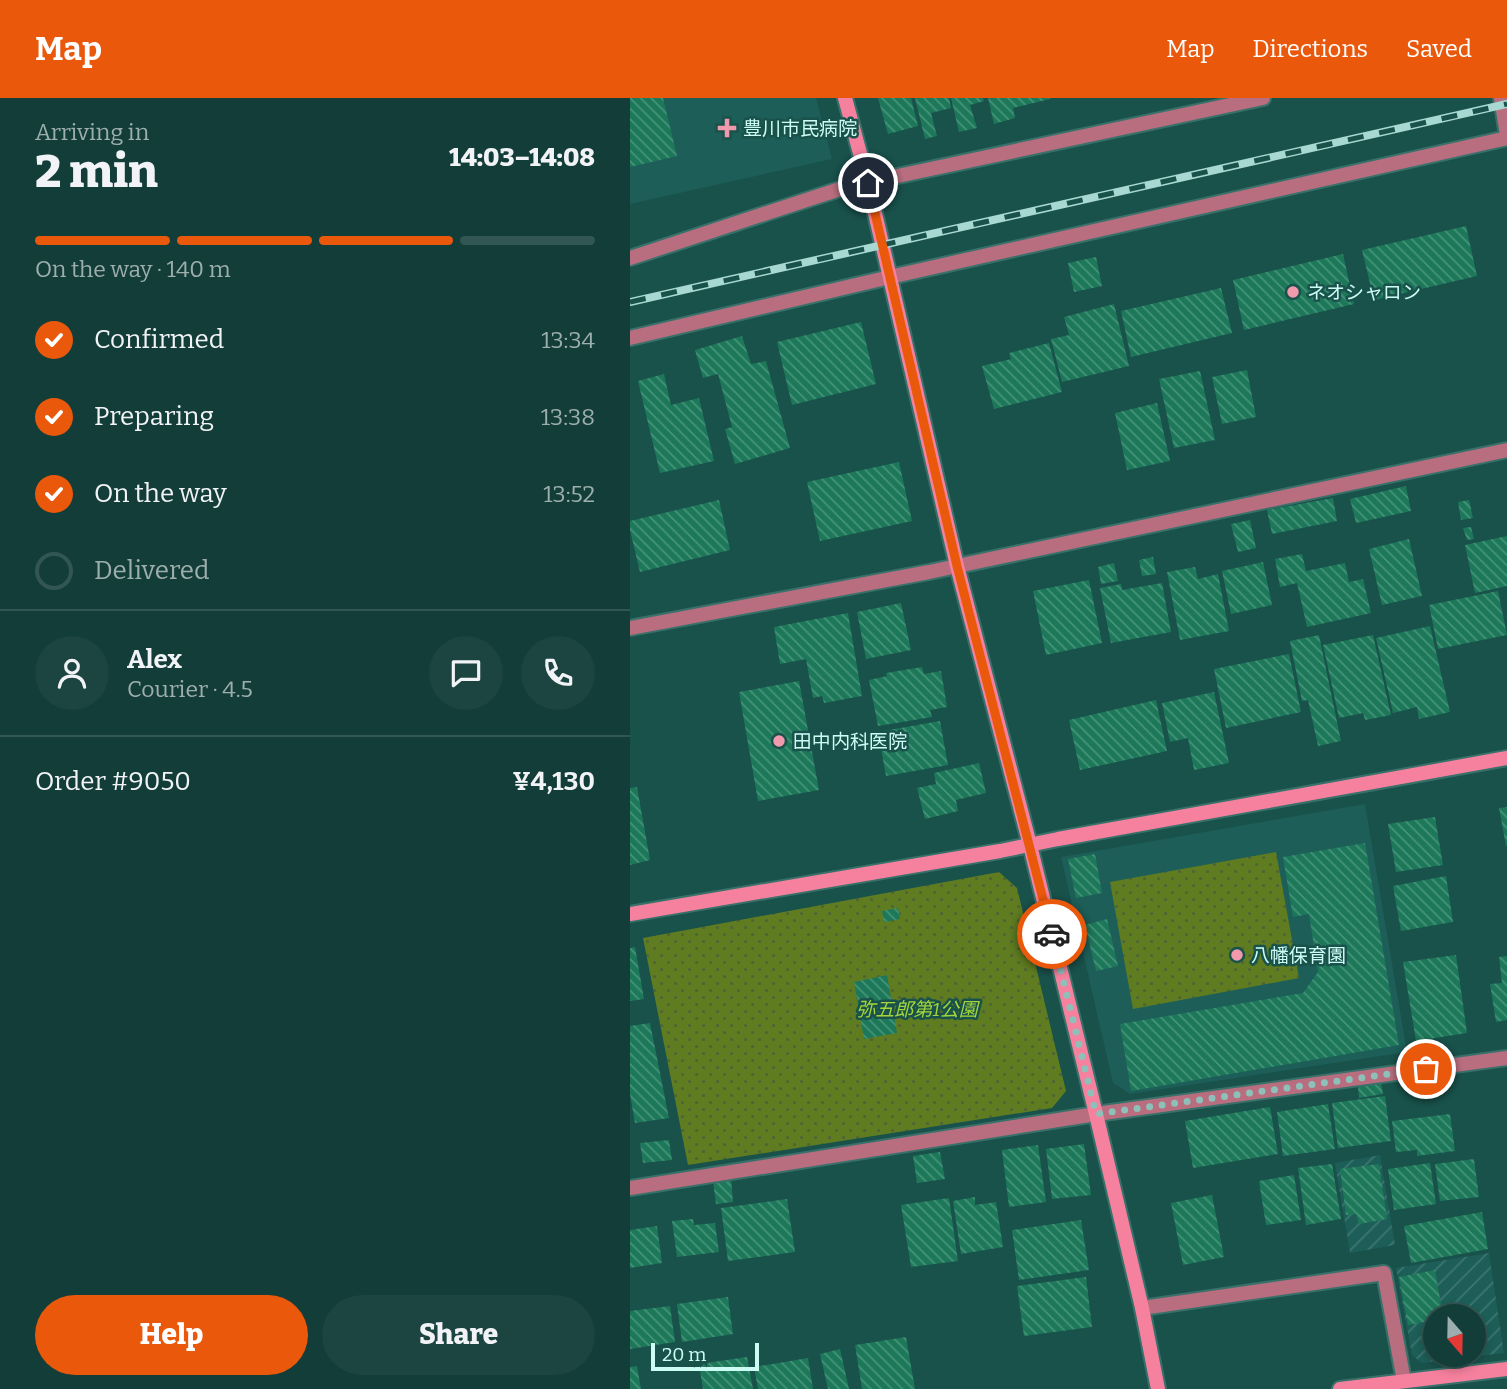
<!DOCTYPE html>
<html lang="en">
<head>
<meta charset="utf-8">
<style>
	body { margin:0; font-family:Bitter,"Noto Sans JP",serif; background:#1c4440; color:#f1f3f6; height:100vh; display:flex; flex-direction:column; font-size:26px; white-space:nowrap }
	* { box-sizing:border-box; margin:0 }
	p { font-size:23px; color:#9daeae }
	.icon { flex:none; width:38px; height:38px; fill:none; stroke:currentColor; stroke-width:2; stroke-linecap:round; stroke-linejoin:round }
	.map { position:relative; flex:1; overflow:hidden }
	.drawer { display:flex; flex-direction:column; background:#133d38; width:630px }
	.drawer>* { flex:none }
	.needle { width:46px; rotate:160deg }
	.tools { position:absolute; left:793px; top:1206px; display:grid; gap:14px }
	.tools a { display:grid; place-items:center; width:63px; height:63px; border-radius:50%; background:#133d38; box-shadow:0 4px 10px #0003,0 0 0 2px #325653; font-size:35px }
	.scale { position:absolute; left:21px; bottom:18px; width:108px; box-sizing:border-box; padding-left:7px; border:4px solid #cdfcf5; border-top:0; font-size:19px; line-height:24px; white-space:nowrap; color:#cdfcf5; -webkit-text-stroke:5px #19514b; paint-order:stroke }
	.pin { position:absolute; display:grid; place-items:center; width:60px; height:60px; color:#fff; margin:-30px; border:4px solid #fff; border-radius:50%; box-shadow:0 2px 7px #0007 }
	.courier { position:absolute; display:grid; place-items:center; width:70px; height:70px; margin:-35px; border:5px solid #ea580c; border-radius:50%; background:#fff; color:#222; box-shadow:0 2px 9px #0007 }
	.overview em { font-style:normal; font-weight:800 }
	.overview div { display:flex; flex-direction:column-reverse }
	.overview { display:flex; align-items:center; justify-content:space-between; height:119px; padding:0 35px }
	h1 { font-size:46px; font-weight:800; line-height:52px }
	.bar { display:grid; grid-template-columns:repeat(4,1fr); gap:10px 7px; align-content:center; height:84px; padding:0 35px }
	.bar i { height:9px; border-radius:5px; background:#325653 }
	.bar .current { background:#ea580c }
	.bar p { grid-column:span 4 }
	.line { display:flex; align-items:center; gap:18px; padding:0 35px; border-top:2px solid #325653 }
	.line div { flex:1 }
	.round { display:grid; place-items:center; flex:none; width:74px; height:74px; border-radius:37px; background:#1c4440 }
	ol { padding:0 35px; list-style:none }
	li { display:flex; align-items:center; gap:21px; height:77px }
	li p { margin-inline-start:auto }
	li .icon { padding:7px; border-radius:50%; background:#ea580c; color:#fff; stroke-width:4 }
	li:last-child { color:#9daeae }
	li i { width:38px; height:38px; border:4px solid #325653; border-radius:50% }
	.primary-button { display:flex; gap:14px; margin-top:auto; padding:14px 35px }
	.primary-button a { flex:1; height:80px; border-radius:42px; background:#ea580c; color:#fff; font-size:28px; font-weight:800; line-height:80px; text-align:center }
	.primary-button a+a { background:#1c4440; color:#f1f3f6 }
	header { display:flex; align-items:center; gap:42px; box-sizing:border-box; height:98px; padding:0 35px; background:#ea580c; color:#fff }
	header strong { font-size:33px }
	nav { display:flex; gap:38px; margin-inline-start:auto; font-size:24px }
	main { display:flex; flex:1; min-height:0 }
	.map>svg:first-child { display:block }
	.built { fill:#1d5e58 }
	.industrial { fill:url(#industrial-furrows); fill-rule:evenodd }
	.park { fill:url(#park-dots) }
	.building { fill:url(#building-back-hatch) }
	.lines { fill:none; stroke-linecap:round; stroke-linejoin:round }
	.street-casing { stroke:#39706a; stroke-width:18 }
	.secondary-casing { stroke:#39706a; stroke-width:18 }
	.street { stroke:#b86e7f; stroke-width:14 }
	.secondary { stroke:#f6819e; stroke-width:14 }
	.rail-casing { stroke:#a7d8d1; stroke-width:8 }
	.rail { stroke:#19514b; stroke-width:5; stroke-dasharray:16; stroke-linecap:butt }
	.done { stroke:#8ec0ba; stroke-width:7; stroke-dasharray:0 12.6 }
	.route { stroke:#ea580c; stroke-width:9 }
	.poi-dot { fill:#f29aad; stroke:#19514b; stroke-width:2.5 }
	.labels { text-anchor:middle; stroke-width:5; stroke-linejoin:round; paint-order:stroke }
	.poi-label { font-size:19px; fill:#cdfcf5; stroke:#19514b; text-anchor:start }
	.park-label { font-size:19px; font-style:italic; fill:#a4d43a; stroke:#19514b }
</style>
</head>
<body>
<header>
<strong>Map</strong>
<nav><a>Map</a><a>Directions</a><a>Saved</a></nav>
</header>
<main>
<section class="drawer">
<div class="overview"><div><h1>2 min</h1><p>Arriving in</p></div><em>14:03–14:08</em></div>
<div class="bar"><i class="current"></i><i class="current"></i><i class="current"></i><i></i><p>On the way · 140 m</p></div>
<ol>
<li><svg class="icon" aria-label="check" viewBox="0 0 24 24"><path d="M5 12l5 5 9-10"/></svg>Confirmed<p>13:34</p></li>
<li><svg class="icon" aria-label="check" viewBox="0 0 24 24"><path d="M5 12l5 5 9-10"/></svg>Preparing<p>13:38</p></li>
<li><svg class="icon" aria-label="check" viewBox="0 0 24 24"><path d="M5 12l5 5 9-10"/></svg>On the way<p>13:52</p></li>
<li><i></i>Delivered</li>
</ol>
<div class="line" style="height:126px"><a class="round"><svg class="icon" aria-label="person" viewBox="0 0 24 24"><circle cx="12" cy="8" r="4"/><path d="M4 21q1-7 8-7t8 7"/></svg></a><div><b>Alex</b><p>Courier · 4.5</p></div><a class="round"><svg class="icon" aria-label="chat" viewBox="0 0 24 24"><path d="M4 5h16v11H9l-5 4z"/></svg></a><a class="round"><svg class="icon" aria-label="phone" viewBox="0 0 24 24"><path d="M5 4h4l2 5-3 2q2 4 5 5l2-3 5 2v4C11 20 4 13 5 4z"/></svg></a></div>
<div class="line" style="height:91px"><div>Order #9050</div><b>¥4,130</b></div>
<div class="primary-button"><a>Help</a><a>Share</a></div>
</section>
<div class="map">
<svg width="877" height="1291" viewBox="0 0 877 1291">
	<defs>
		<pattern id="industrial-furrows" width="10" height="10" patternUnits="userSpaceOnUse" patternTransform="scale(1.75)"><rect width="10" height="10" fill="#1d5e58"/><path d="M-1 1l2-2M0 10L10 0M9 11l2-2" fill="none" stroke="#3d7671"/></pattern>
		<pattern id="park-dots" width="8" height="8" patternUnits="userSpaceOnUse" patternTransform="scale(1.75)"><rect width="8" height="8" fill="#5f7c21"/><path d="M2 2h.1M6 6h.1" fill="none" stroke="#4e6436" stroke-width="1.8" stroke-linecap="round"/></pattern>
		<pattern id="building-back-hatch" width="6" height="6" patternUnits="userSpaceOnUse" patternTransform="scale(1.75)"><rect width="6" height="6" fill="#1c7859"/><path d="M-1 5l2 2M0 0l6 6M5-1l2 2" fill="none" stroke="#46937a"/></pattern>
	</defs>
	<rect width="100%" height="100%" fill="#19514b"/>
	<!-- built -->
	<path class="built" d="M 0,0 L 186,0 L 202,61 L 0,106 Z
		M 735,706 L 777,954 L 500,996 L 483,985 L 431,759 Z"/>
	<!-- industrial -->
	<path class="industrial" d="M 750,1057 L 765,1147 L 720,1155 L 705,1065 Z
		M 859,1155 L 874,1255 L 792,1265 L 782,1257 L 766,1170 ZM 805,1218 L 844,1218 L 844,1256 L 805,1256 Z"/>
	<!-- park -->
	<path class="park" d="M 646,754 L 669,880 L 503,911 L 480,784 Z
		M 369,774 L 387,790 L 436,993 L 422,1010 L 58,1067 L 13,840 Z"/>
	<!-- building -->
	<path class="building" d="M 0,0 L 33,0 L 47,58 L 0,69 Z
		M 248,0 L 281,0 L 288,28 L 258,36 Z
		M 285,0 L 319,0 L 321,10 L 301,15 L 307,38 L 295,41 Z
		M 321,0 L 353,0 L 354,3 L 340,7 L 347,30 L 329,34 Z
		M 358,0 L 420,0 L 420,1 L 383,10 L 385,20 L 364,26 Z
		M 836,128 L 847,178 L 744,202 L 732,152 Z
		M 713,156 L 724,206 L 614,232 L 603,182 Z
		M 466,159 L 472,188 L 444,194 L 438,165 Z
		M 591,190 L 602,235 L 501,259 L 491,213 Z
		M 484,206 L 499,268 L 432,284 L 421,241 L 439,237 L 434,219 Z
		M 231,224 L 246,286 L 162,307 L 147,244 Z
		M 112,238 L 121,266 L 136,263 L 160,350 L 105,366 L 95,331 L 102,329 L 88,276 L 73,280 L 65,252 Z
		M 419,245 L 432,294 L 364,311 L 352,268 L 381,261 L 379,255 Z
		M 617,272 L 626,319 L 592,326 L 582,279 Z
		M 570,273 L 585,342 L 544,350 L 529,281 Z
		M 34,276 L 41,307 L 69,300 L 84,363 L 30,375 L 8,283 Z
		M 527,305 L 540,363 L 497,372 L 485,315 Z
		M 269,364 L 282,423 L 190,443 L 177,384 Z
		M 776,388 L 781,413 L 726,425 L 720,401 Z
		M 703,400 L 707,423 L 642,436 L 637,412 Z
		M 89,402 L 100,452 L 10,474 L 0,432 L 0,423 Z
		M 839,402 L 843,420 L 831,422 L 828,404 Z
		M 620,422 L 626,450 L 608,454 L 601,426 Z
		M 841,429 L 844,441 L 837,442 L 833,430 Z
		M 877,438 L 877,488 L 845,495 L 835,447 Z
		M 779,441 L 792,498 L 752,507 L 739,451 Z
		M 672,456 L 676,473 L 715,465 L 719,484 L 733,481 L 741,515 L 677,529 L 667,485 L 650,489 L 645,461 Z
		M 523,459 L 526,476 L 512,478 L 509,462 Z
		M 633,464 L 642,507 L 601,516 L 592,473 Z
		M 484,465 L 488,483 L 471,486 L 468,469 Z
		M 565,469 L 568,481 L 588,476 L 599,533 L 550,542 L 537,474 Z
		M 459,482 L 472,545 L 416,557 L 403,493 Z
		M 532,485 L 541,534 L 481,545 L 470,490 L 491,486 L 492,492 Z
		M 868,493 L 877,537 L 808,551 L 799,507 Z
		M 271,505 L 281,552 L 236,561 L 227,514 Z
		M 218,515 L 232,598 L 194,605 L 192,598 L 183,600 L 176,561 L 150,566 L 144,529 Z
		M 800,528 L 820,614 L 789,621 L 787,609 L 763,615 L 746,540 Z
		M 689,537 L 711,643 L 688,648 L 678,602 L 672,603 L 660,543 Z
		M 743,537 L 761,617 L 735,622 L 733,615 L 709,620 L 693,547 Z
		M 659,556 L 671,614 L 596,630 L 584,571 Z
		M 292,569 L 294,576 L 311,573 L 317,609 L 300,612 L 302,619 L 248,628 L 239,582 L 257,578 L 256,575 Z
		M 169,583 L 189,692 L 128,703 L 109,594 Z
		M 584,594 L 599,665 L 564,672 L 558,640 L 540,644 L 532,605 Z
		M 526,602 L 537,653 L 450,672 L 439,622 Z
		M 310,623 L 318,667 L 256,678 L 248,634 Z
		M 349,665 L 356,695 L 326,702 L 328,713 L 295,721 L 287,690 L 306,686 L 304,675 Z
		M 7,689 L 20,762 L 0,767 L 0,690 Z
		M 877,709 L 877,748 L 876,748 L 869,710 Z
		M 805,719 L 813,767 L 766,774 L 758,726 Z
		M 735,745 L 769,947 L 501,993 L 490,926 L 673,895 L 688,874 L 679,816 L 663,819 L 653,759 Z
		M 465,756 L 472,795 L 446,800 L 438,761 Z
		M 816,778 L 823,824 L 771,833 L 763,788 Z
		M 268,810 L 270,821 L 254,824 L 252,813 Z
		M 477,821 L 488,868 L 466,873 L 455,827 Z
		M 5,849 L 14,901 L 0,903 L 0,850 Z
		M 826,857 L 837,935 L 786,943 L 773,864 Z
		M 877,858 L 877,922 L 866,924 L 860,886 L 872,885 L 869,859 Z
		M 257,877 L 267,935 L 234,941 L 224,884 Z
		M 20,925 L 39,1020 L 5,1025 L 0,996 L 0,928 Z
		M 751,985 L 753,996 L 729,1000 L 728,989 Z
		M 755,998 L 761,1043 L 708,1050 L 702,1005 Z
		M 698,1006 L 705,1051 L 653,1058 L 647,1014 Z
		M 640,1009 L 648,1056 L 563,1070 L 555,1023 Z
		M 820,1016 L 825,1053 L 787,1058 L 787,1052 L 766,1054 L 762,1023 Z
		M 39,1042 L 42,1062 L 13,1065 L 10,1045 Z
		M 454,1046 L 461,1097 L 422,1101 L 416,1051 Z
		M 408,1047 L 416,1104 L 379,1109 L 372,1052 Z
		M 310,1054 L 315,1081 L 287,1085 L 283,1058 Z
		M 844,1061 L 849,1099 L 810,1103 L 805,1066 Z
		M 800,1065 L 806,1106 L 764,1112 L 758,1071 Z
		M 702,1066 L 711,1121 L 676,1127 L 668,1070 Z
		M 749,1066 L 757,1121 L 729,1126 L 726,1116 L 716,1117 L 710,1071 Z
		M 664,1077 L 671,1122 L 636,1127 L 629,1083 Z
		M 101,1081 L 103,1104 L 86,1106 L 83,1083 Z
		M 582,1097 L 594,1159 L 553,1167 L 541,1105 Z
		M 345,1099 L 345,1107 L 366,1104 L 373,1149 L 331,1156 L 323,1103 Z
		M 319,1100 L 328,1163 L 281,1169 L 271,1107 Z
		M 157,1101 L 165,1154 L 98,1163 L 91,1110 Z
		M 852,1114 L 858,1151 L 781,1165 L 774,1128 Z
		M 63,1121 L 64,1127 L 85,1125 L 89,1154 L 47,1159 L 42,1123 Z
		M 451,1122 L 459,1172 L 389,1182 L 382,1132 Z
		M 27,1128 L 32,1165 L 0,1170 L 0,1132 Z
		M 805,1172 L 813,1218 L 805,1218 L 805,1222 L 778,1227 L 769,1179 Z
		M 456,1179 L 462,1229 L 394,1238 L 387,1188 Z
		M 98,1199 L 103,1236 L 52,1244 L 47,1206 Z
		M 40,1208 L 45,1244 L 0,1251 L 0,1213 Z
		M 276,1239 L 285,1291 L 232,1291 L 225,1247 Z
		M 210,1251 L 219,1291 L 198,1291 L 190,1256 Z
		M 117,1259 L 123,1291 L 73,1291 L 69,1266 Z
		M 178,1260 L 183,1291 L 128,1291 L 124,1269 Z
		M 7,1268 L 11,1291 L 0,1291 L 0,1269 Z"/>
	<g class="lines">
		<defs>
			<path id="street" d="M 871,0 L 877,37
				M 0,160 L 216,89 L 633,0
				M 0,240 L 260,179 L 877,40
				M 0,530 L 299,474 L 877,352
				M 0,1090 L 466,1016 L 877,960
				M 512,1210 L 754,1175 L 774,1283"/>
			<path id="secondary" d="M 215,0 L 238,85 L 327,468 L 400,747 L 466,1016 L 512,1210 L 528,1291
				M 0,816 L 370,753 L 428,741 L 877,660
				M 710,1291 L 877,1271"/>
		</defs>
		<!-- street casing -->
		<use href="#street" class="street-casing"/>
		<!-- secondary casing -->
		<use href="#secondary" class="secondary-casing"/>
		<!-- street -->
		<use href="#street" class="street"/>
		<!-- secondary -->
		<use href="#secondary" class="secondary"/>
		<defs>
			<path id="rail" d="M 0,204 L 877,6"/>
		</defs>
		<!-- rail casing -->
		<use href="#rail" class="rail-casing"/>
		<!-- rail -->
		<use href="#rail" class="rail"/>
	</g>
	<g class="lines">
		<!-- done -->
		<path class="done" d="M 422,836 L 466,1016 L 796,971"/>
		<!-- route -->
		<path class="route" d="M 238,85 L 327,468 L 422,836"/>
	</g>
	<!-- markers -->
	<g class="poi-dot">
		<path d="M93.5 19.5h7v7h7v7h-7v7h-7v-7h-7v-7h7z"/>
		<circle cx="663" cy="194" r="7"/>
		<circle cx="149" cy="643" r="7"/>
		<circle cx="607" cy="857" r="7"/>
	</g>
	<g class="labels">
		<!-- poi labels -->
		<g class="poi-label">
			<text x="113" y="37">豊川市民病院</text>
			<text x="677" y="201">ネオシャロン</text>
			<text x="163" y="650">田中内科医院</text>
			<text x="621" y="864">八幡保育園</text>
		</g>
		<!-- park labels -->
		<g class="park-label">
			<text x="287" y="918">弥五郎第1公園</text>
		</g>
	</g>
</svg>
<div class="tools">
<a><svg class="needle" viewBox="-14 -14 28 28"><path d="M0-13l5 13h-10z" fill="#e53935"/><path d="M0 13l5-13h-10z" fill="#9daeae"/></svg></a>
</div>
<div class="scale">20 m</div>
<div class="pin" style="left:796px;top:971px;background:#ea580c"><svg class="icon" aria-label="bag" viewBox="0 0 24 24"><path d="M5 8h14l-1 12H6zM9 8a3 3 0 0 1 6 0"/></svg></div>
<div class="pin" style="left:238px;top:85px;background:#1f2937"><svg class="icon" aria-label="home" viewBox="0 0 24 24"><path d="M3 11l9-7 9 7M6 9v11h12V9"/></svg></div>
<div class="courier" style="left:422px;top:836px"><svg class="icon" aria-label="car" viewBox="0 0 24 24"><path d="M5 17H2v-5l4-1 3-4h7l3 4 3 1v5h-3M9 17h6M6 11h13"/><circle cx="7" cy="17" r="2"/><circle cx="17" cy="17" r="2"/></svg></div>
</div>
</main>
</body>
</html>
